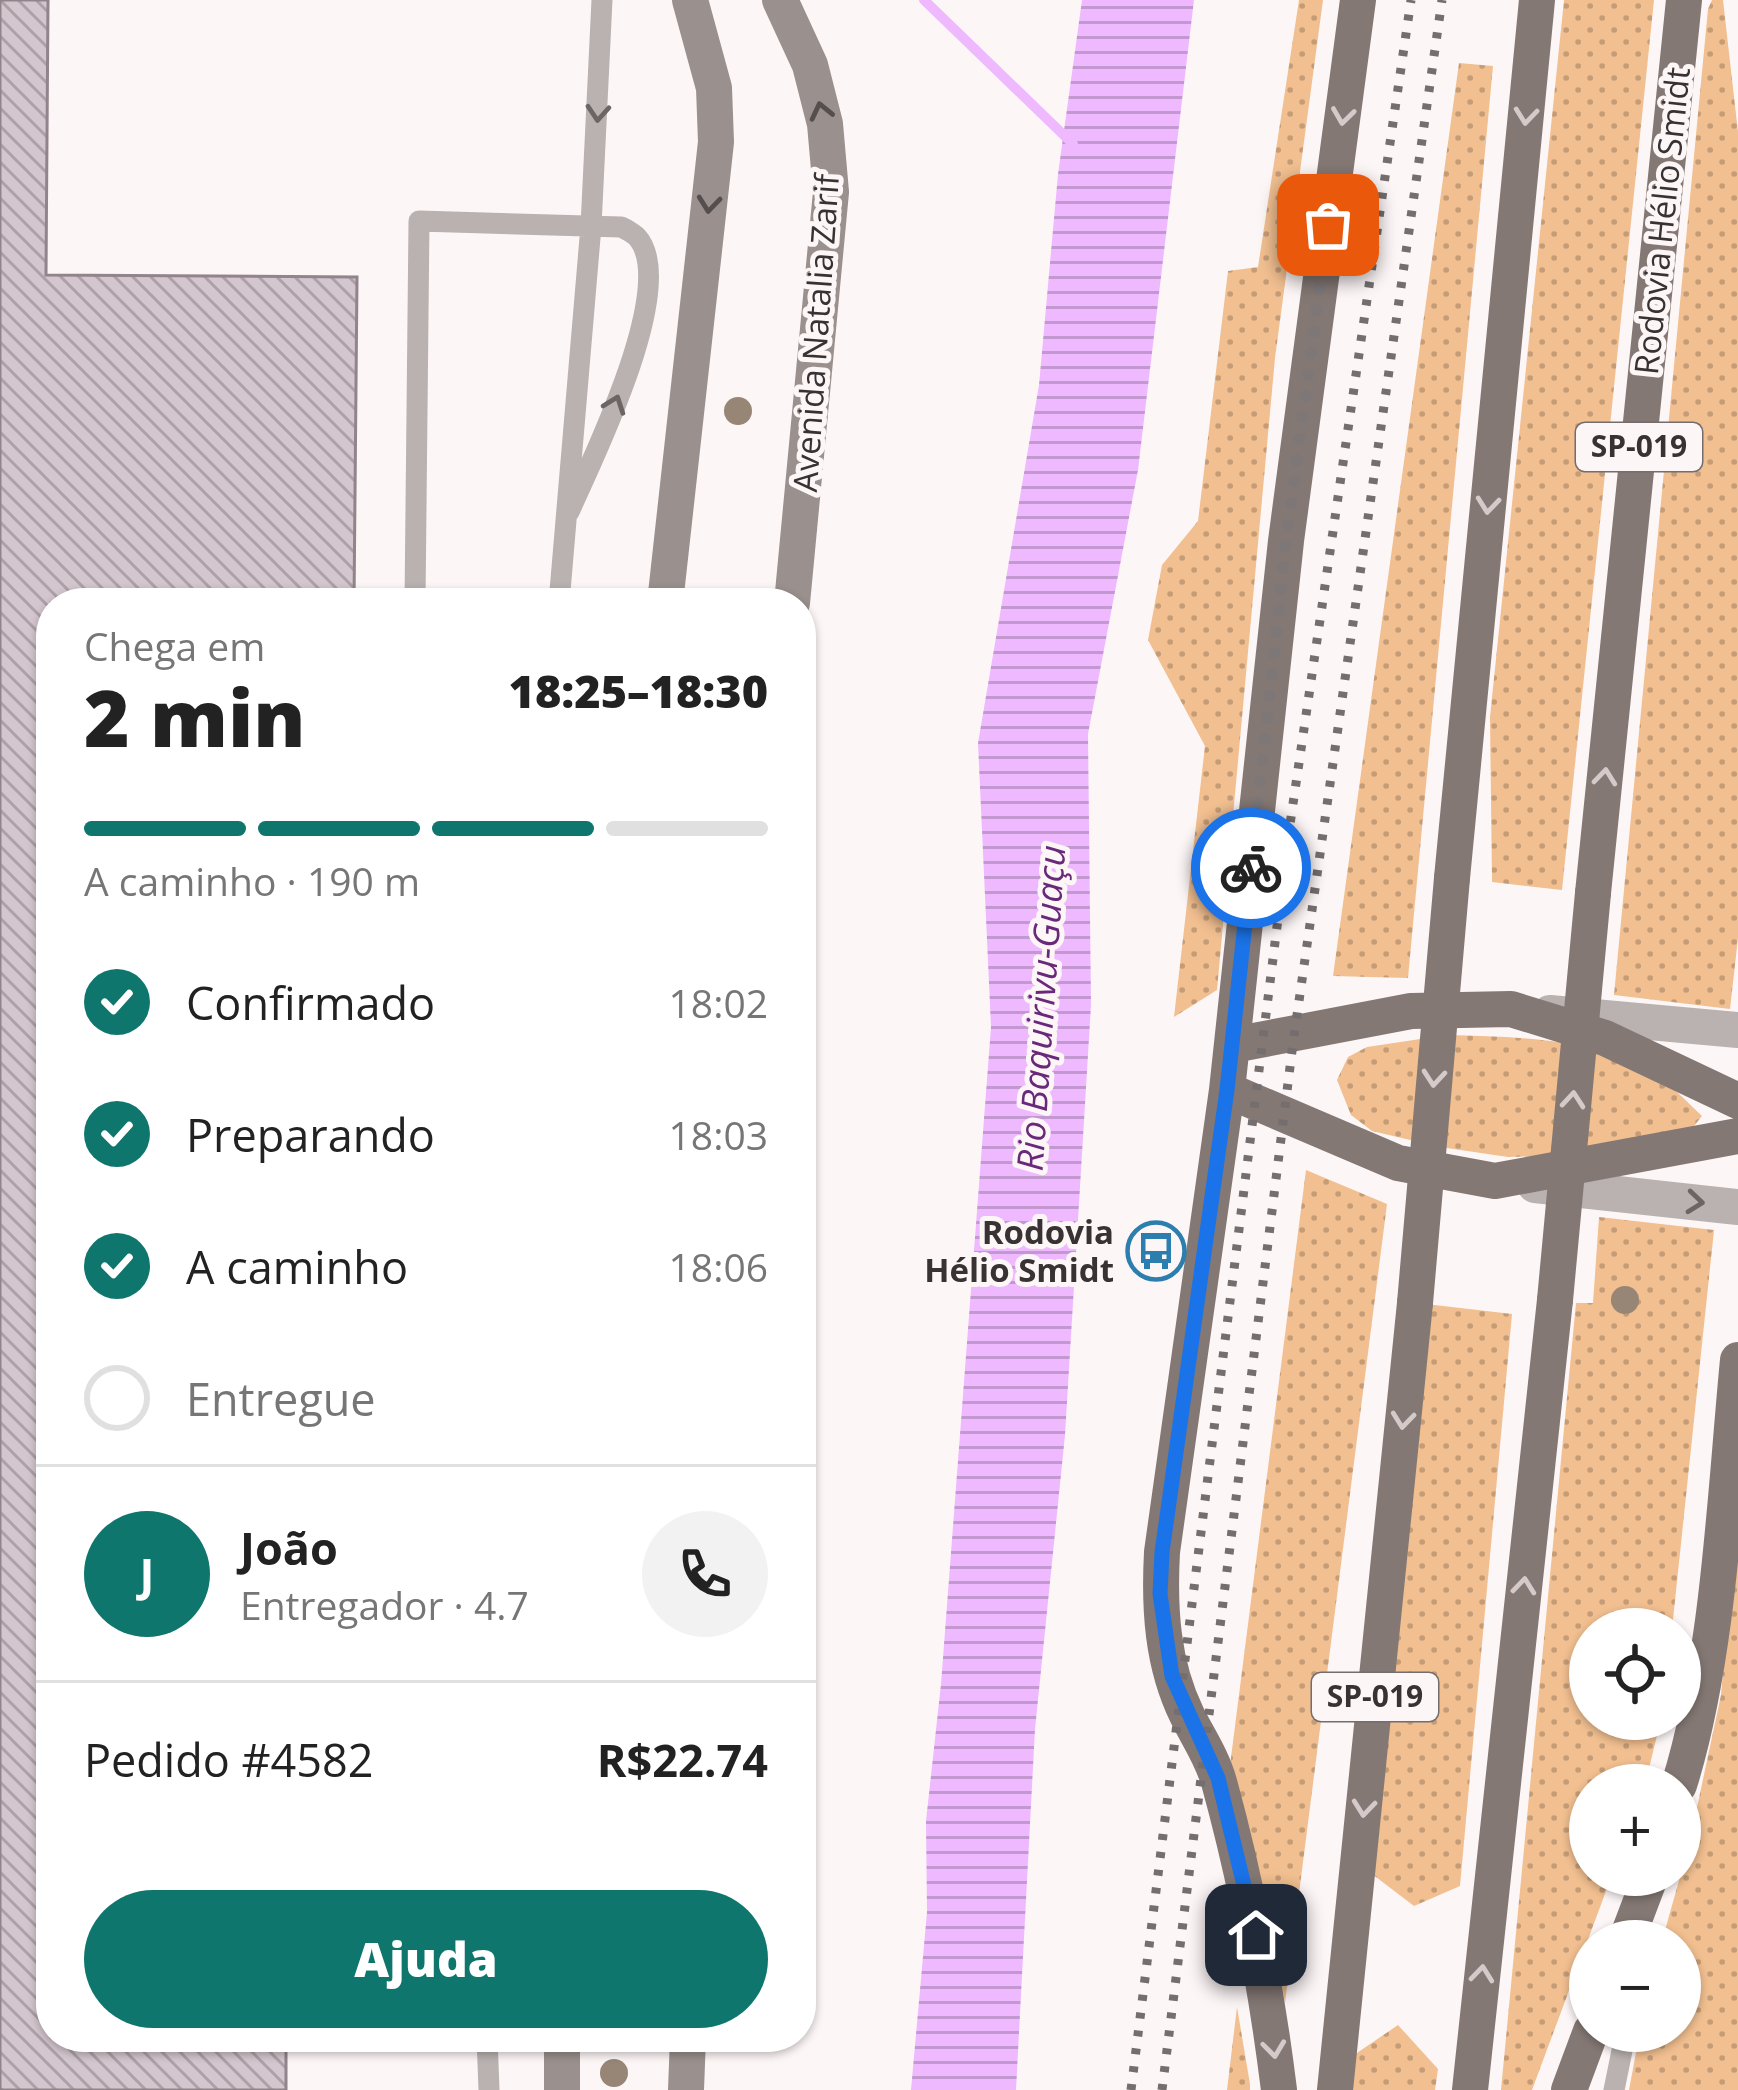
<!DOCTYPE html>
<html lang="pt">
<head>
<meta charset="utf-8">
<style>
	body { margin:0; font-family:"Open Sans",sans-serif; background:#f2f2f2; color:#222; height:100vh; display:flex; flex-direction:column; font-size:45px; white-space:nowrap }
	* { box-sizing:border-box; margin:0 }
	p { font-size:39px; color:#767676 }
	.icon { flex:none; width:66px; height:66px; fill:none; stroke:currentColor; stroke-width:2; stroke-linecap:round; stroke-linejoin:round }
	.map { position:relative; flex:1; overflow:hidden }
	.details { position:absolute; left:36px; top:588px; width:780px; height:1464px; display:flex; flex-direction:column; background:#fff; border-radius:48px; box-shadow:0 3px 9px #0004 }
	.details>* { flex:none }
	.buttons { position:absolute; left:1569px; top:1608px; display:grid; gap:24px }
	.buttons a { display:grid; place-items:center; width:132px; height:132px; border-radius:50%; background:#fff; box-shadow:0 3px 9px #0004; font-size:60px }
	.pin { position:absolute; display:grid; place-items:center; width:102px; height:102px; color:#fff; margin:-51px; border-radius:24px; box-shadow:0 6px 18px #0006 }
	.courier { position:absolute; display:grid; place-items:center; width:120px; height:120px; margin:-60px; border:9px solid #1a73e8; border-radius:50%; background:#fff; color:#222; box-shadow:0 3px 15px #0007 }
	.headline em { font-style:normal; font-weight:800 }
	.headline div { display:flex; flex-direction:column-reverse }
	.headline { display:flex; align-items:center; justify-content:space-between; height:204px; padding:0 48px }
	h1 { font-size:78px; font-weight:800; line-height:90px }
	.bar { display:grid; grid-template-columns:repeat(4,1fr); gap:18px 12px; align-content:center; height:144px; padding:0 48px }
	.bar i { height:15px; border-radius:9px; background:#e0e0e0 }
	.bar .selected { background:#0f766e }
	.bar p { grid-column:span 4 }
	.line { display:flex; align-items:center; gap:30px; padding:0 48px; border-top:3px solid #e0e0e0 }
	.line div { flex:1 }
	.round { display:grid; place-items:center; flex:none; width:126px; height:126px; border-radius:63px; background:#f2f2f2 }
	ol { padding:0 48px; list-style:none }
	li { display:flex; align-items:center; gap:36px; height:132px }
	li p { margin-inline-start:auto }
	li .icon { padding:12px; border-radius:50%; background:#0f766e; color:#fff; stroke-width:4 }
	li:last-child { color:#767676 }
	li i { width:66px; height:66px; border:6px solid #e0e0e0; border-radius:50% }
	.action { display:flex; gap:24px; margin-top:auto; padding:24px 48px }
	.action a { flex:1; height:138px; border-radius:72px; background:#0f766e; color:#fff; font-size:48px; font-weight:800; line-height:138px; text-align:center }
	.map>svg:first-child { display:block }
	.green { fill:url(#green-dots) }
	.water { fill:url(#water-rules) }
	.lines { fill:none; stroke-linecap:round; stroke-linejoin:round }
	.stream { stroke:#efb9ff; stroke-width:10 }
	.building { fill:url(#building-back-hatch); stroke:#91848b; stroke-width:3 }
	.lane { stroke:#b9b2b0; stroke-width:21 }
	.street { stroke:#b9b2b0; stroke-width:36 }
	.secondary { stroke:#9a908d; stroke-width:36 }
	.primary { stroke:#847874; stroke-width:36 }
	.rail { stroke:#746e6f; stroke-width:9; stroke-dasharray:6 12; stroke-linecap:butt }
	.primary-bridge { stroke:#847874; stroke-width:36 }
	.tree { fill:#978576 }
	.oneway { stroke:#554e4e }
	.oneway2 { stroke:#6c6565 }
	.oneway3 { stroke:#d3cac9 }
	.done { stroke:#7d7778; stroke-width:12; stroke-dasharray:0 21.6 }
	.route { stroke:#1a73e8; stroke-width:15 }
	.labels { text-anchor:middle; stroke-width:10; stroke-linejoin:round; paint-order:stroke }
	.shield { fill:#fdf6f7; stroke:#736d6e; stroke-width:3 }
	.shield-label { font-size:30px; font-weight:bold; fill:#383233 }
	.street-label { font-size:33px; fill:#383233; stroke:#fdf6f7 }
	.poi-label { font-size:33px; font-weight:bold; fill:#383233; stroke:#fdf6f7; text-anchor:end }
	.water-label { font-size:36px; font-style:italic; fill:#69297a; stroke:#fdf6f7 }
</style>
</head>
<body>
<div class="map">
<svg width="1738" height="2090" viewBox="0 0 1738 2090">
	<defs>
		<pattern id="green-dots" width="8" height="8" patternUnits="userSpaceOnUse" patternTransform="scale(3)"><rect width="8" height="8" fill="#f1bf90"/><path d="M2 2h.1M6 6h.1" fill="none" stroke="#c49c76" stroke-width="1.8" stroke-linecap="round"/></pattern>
		<pattern id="water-rules" width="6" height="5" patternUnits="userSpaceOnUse" patternTransform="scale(3)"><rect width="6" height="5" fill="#efb9ff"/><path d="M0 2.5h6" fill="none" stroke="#c397cf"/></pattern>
		<pattern id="building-back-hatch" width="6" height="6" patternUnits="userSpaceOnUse" patternTransform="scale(3)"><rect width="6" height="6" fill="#d4c6ce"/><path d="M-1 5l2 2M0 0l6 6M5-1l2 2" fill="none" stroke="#ada1a8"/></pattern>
	</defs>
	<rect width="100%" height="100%" fill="#fdf6f7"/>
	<!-- green -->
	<path class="green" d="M 1299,0 L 1323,0 L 1275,358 L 1217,990 L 1174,1017 L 1205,746 L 1148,640 L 1162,565 L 1198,521 L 1228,271 L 1258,267 Z
		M 1564,0 L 1654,0 L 1562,890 L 1492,882 L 1490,717 Z
		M 1712,0 L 1723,0 L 1738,132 L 1738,938 L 1730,1009 L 1614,995 L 1708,9 Z
		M 1459,63 L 1493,66 L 1408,978 L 1333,976 Z
		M 1447,1035 C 1519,1037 1597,1037 1659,1078 C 1675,1088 1688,1103 1702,1116 L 1690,1131 L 1594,1155 L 1508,1157 L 1440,1147 L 1372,1131 L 1351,1115 L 1337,1080 L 1348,1057 L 1367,1047 Z
		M 1306,1170 L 1387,1204 L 1285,2003 L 1275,1947 L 1229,1773 Z
		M 1599,1217 L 1714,1230 L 1672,1629 L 1590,1629 L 1590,1719 L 1661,1719 L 1645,1785 L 1590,1785 L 1590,1875 L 1612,1875 L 1532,2090 L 1501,2090 L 1576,1303 L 1593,1303 Z
		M 1426,1304 L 1512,1314 L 1460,1886 L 1414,1906 L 1372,1874 Z
		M 1738,1499 L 1738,2090 L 1629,2090 L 1640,2031 L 1680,2031 L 1680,1941 L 1662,1941 L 1689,1845 L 1721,1695 Z
		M 1237,2007 L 1250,2084 L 1250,2090 L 1227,2090 Z
		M 1398,2025 L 1438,2069 L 1435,2090 L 1350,2090 L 1354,2055 Z"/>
	<!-- water -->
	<path class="water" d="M 1082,0 L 1194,0 L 1138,470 L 1088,734 L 1091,1005 L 1065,1435 L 1035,1729 L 1016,2090 L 911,2090 L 927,1912 L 926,1821 L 941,1684 L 991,1027 L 978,743 L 1039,385 L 1058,174 Z"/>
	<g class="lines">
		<!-- stream -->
		<path class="stream" d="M 924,0 L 1073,144"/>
	</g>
	<!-- building -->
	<path class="building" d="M 0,0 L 48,0 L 46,275 L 357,277 L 354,603 L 51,603 L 51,2037 L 286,2037 L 286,2090 L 0,2090 Z"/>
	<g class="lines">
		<!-- lane -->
		<path class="lane" d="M 415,603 L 419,221 L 621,227 C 624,228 636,235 637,237 C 680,284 592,460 569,512
			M 559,603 L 591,226 L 602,0
			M 487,2037 L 489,2090
			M 1614,2090 L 1626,2031"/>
		<!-- street -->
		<path class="street" d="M 1550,1013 L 1738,1030
			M 1535,1185 L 1738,1207"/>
		<!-- secondary -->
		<path class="secondary" d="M 780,0 L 810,65 L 825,124 L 831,192 L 792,603
			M 665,603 L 716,142 L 714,88 L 690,0
			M 562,2090 L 562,2037
			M 686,2090 L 688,2037"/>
		<!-- primary -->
		<path class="primary" d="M 1452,878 L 1537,0
			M 1593,893 L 1684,0
			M 1233,1045 L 1411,1011 L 1511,1009 L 1605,1038 L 1738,1101
			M 1227,1090 L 1398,1163 L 1495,1181 L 1738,1136
			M 1679,1785 C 1719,1657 1725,1494 1738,1360
			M 1626,1941 L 1651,1875
			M 1279,2090 C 1266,1985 1247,1884 1219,1782 C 1212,1757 1198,1737 1187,1715 C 1162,1664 1159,1608 1162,1552 L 1227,1090 L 1286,541 L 1358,0
			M 1335,2090 L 1415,1303
			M 1470,2090 L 1555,1300
			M 1569,2090 L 1591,2031"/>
		<!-- rail -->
		<path class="rail" d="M 1131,2090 L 1289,831 L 1411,0
			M 1162,2090 L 1293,1043 L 1442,0"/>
		<!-- primary-bridge -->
		<path class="primary-bridge" d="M 1555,1300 L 1593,893
			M 1415,1303 L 1452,878"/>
	</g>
	<!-- trees -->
	<g class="tree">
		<circle cx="738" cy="411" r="14"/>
		<circle cx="1625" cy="1300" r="14"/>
		<circle cx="614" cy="2073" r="14"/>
	</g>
	<!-- one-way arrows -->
	<defs><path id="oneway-chevron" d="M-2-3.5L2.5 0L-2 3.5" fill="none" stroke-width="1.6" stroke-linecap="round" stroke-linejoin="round" transform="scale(3)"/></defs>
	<g class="oneway">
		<use href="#oneway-chevron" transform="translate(821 111) rotate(-103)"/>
		<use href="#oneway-chevron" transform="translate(709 204) rotate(96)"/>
	</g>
	<g class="oneway2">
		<use href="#oneway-chevron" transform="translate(598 113) rotate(94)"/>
		<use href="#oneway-chevron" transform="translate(615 404) rotate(-70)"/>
		<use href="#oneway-chevron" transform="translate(1695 1202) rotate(6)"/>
	</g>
	<g class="oneway3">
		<use href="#oneway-chevron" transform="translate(1343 116) rotate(98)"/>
		<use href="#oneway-chevron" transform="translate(1526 116) rotate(96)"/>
		<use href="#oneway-chevron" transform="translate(1488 505) rotate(96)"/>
		<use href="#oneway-chevron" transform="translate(1605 777) rotate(-84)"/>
		<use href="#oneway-chevron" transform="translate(1434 1078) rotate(95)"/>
		<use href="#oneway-chevron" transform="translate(1573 1100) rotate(-85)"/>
		<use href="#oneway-chevron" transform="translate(1403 1420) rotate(96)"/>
		<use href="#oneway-chevron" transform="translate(1524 1586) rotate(-84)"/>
		<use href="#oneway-chevron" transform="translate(1364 1808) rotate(96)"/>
		<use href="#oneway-chevron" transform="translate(1482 1974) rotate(-84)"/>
		<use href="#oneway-chevron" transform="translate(1274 2049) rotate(83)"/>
	</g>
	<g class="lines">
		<!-- done -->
		<path class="done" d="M 1251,868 L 1286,541 L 1328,225"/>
		<!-- route -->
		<path class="route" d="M 1251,868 L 1227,1090 L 1162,1552 L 1160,1594 L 1172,1676 L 1218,1778 L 1256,1935"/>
	</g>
	<!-- icons -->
	<defs>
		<symbol id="bus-ring" viewBox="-11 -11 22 22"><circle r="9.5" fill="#fdf6f7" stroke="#2b7eae" stroke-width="1.5"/><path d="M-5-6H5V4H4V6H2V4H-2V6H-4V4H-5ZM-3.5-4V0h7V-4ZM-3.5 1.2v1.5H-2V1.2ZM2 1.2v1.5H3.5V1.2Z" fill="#2b7eae"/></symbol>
	</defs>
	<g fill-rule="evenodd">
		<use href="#bus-ring" x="1123" y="1218" width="66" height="66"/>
	</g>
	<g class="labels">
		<!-- shield labels -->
		<g class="shield">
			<rect x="1576" y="423" width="126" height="48" rx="9"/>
			<rect x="1312" y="1673" width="126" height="48" rx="9"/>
		</g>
		<g class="shield-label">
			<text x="1639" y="457">SP-019</text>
			<text x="1375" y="1707">SP-019</text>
		</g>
		<!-- street labels -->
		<g class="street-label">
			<text transform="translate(1662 221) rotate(-84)" y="12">Rodovia Hélio Smidt</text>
			<text transform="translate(816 333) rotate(-86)" y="12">Avenida Natalia Zarif</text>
		</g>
		<!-- poi labels -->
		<g class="poi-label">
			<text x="1114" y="1244">Rodovia<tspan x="1114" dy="38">Hélio Smidt</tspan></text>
		</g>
		<!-- water labels -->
		<g class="water-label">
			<text transform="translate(1041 1008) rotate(-86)" y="13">Rio Baquirivu-Guaçu</text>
		</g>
	</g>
</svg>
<div class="buttons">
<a><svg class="icon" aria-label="locate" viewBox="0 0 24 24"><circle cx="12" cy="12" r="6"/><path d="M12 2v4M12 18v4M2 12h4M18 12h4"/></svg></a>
<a>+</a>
<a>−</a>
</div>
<div class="pin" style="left:1328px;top:225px;background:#ea580c"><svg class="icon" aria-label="bag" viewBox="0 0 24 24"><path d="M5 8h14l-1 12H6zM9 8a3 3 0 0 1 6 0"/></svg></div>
<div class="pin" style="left:1256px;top:1935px;background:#1f2937"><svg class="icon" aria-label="home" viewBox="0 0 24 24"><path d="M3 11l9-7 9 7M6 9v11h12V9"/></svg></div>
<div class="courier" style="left:1251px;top:868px"><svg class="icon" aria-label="bike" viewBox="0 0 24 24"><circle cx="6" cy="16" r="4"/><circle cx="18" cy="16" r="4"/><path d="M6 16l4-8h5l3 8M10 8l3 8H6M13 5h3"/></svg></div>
<section class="details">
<div class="headline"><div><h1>2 min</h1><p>Chega em</p></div><em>18:25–18:30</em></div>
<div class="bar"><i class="selected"></i><i class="selected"></i><i class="selected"></i><i></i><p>A caminho · 190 m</p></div>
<ol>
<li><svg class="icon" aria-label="check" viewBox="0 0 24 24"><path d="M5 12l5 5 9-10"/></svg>Confirmado<p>18:02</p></li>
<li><svg class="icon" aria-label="check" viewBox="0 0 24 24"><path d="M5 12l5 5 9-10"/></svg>Preparando<p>18:03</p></li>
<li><svg class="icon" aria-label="check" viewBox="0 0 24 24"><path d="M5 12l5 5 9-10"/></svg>A caminho<p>18:06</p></li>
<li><i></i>Entregue</li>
</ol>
<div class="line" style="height:216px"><b class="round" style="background:#0f766e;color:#fff">J</b><div><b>João</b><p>Entregador · 4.7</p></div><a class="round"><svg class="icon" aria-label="phone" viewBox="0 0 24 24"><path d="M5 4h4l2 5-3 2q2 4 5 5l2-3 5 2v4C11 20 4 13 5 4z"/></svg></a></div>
<div class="line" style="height:156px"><div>Pedido #4582</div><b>R$22.74</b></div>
<div class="action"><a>Ajuda</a></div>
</section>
</div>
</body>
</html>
